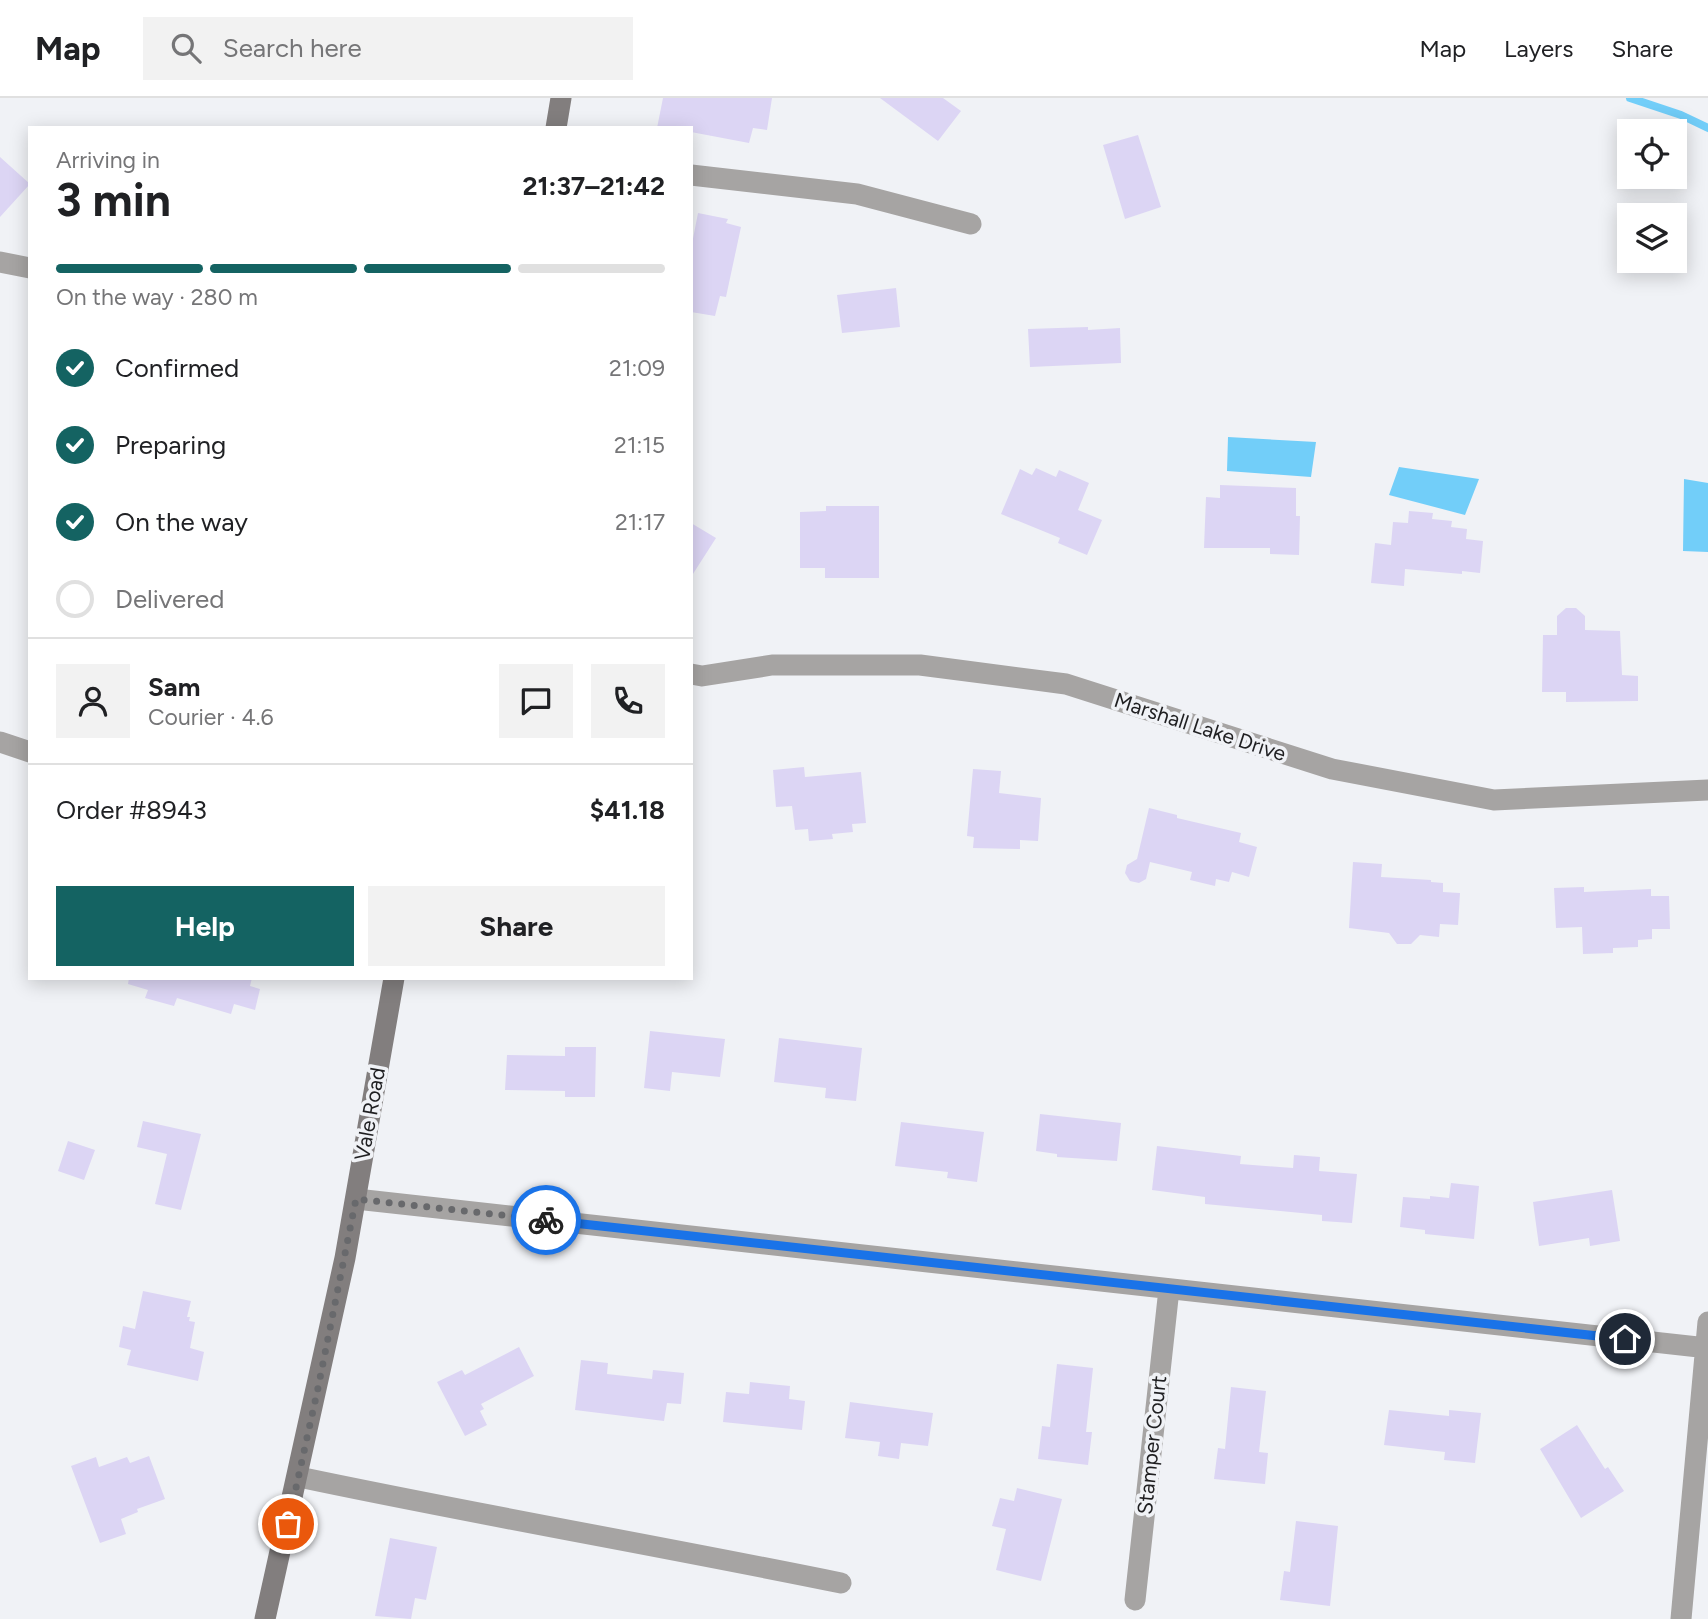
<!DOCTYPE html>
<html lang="en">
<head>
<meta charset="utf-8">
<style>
	body { margin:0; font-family:Figtree,sans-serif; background:#f2f2f2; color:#202124; height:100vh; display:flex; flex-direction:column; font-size:26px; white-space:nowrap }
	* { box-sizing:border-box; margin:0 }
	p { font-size:23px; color:#757577 }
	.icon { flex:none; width:38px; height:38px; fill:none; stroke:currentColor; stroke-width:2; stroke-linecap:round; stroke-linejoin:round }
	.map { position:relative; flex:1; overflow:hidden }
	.drawer { position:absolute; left:28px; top:28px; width:665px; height:854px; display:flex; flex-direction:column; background:#fff; border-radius:0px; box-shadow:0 4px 18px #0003 }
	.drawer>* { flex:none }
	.fabs { position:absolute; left:1617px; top:21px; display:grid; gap:14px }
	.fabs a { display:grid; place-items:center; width:70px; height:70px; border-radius:0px; background:#fff; box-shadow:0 4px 18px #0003; font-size:35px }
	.pin { position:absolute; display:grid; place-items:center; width:60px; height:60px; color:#fff; margin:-30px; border:4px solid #fff; border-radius:50%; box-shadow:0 2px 7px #0007 }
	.courier { position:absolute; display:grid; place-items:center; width:70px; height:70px; margin:-35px; border:5px solid #1a73e8; border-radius:50%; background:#fff; color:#222; box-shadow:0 2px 9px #0007 }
	.summary em { font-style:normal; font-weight:700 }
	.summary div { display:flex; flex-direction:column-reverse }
	.summary { display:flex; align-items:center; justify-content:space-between; height:119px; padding:0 28px }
	h1 { font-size:46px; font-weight:700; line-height:52px }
	.bar { display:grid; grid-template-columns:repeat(4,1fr); gap:10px 7px; align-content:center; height:84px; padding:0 28px }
	.bar i { height:9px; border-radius:5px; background:#e0e0e0 }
	.bar .current { background:#146362 }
	.bar p { grid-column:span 4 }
	.line { display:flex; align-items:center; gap:18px; padding:0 28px; border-top:2px solid #e0e0e0 }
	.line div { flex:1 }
	.round { display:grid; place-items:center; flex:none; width:74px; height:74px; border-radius:0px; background:#f2f2f2 }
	ol { padding:0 28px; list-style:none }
	li { display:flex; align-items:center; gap:21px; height:77px }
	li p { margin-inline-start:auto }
	li .icon { padding:7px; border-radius:50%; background:#146362; color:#fff; stroke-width:4 }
	li:last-child { color:#757577 }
	li i { width:38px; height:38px; border:4px solid #e0e0e0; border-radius:50% }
	.action { display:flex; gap:14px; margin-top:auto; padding:14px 28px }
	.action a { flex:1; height:80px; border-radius:0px; background:#146362; color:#fff; font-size:28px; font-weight:700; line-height:80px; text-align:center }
	.action a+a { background:#f2f2f2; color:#202124 }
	header { display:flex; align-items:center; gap:42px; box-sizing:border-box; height:98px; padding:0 35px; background:#fff; border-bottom:2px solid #e0e0e0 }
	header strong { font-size:33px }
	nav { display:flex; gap:38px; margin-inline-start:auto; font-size:24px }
	.search { width:490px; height:63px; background:#f2f2f2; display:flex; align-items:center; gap:18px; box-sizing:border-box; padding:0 24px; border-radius:0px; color:#757577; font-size:26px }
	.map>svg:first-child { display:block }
	.water { fill:#72cef9 }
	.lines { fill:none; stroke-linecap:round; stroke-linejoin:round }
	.stream { stroke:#72cef9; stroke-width:8 }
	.building { fill:#dcd5f4 }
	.street { stroke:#a6a4a3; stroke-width:21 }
	.secondary { stroke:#827e7e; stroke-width:21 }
	.done { stroke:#68696c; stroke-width:7; stroke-dasharray:0 12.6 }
	.route { stroke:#1a73e8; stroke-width:9 }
	.labels { text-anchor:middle; stroke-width:7; stroke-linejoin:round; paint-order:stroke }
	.street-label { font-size:21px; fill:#1f1f21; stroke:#f0f2f6 }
</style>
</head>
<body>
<header>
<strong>Map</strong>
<div class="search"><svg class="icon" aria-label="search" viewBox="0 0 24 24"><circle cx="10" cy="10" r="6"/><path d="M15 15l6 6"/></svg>Search here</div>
<nav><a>Map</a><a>Layers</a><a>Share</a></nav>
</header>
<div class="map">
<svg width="1708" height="1521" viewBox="0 0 1708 1521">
	<rect width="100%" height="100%" fill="#f0f2f6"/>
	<!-- water -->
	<path class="water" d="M 1228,339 L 1316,344 L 1311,379 L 1227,373 Z
		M 1399,369 L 1479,381 L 1465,417 L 1389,397 Z
		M 1684,381 L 1708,385 L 1708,454 L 1683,453 Z"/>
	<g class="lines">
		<!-- stream -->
		<path class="stream" d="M 1630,0 L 1681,17 L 1708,30"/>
	</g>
	<!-- building -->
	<path class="building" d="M 663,0 L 772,0 L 767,32 L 753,30 L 749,45 L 691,34 L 691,30 L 657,30 Z
		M 880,0 L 943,0 L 961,13 L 938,43 Z
		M 1138,37 L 1161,109 L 1125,121 L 1103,47 Z
		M 0,59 L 30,86 L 0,119 Z
		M 698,115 L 728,121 L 726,125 L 741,129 L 726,199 L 720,198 L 715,218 L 691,214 L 691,151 Z
		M 896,190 L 900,229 L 842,235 L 837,197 Z
		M 1088,229 L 1088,232 L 1120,230 L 1121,265 L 1030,269 L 1028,231 Z
		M 1036,370 L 1056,379 L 1059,372 L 1089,385 L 1078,412 L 1102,422 L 1087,457 L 1058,445 L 1060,440 L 1001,416 L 1020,371 L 1032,377 Z
		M 1220,387 L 1296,390 L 1296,418 L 1300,418 L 1299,457 L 1270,456 L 1270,450 L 1204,450 L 1206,399 L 1220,400 Z
		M 826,408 L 879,408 L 879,480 L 825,480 L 825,470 L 800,470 L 800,414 L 826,413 Z
		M 1409,413 L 1433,415 L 1432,421 L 1452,423 L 1451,429 L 1467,431 L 1466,441 L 1483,443 L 1480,475 L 1462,473 L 1462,476 L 1405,471 L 1404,488 L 1371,485 L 1375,445 L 1391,447 L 1393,424 L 1408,425 Z
		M 691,425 L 716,440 L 691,479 Z
		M 1566,510 L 1576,510 L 1585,518 L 1585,532 L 1620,533 L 1622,577 L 1638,578 L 1638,603 L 1566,604 L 1566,594 L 1542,594 L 1543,537 L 1557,537 L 1557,518 Z
		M 804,669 L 805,679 L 861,674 L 866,725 L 852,726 L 853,734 L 832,736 L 833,741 L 809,743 L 808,731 L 795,732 L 792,708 L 776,709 L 773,672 Z
		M 973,671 L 1001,673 L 999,695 L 1041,700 L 1038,743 L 1020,742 L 1020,751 L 973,750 L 974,739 L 967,738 Z
		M 1149,710 L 1177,717 L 1177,720 L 1241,735 L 1239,744 L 1257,749 L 1249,779 L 1232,774 L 1229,784 L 1216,781 L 1215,788 L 1190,782 L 1192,774 L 1150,764 L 1146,781 L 1139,785 L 1130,783 L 1125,775 L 1127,767 L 1137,761 Z
		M 1353,764 L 1382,766 L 1381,779 L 1431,782 L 1431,784 L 1443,785 L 1443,794 L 1460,795 L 1458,827 L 1440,826 L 1439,839 L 1420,837 L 1411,846 L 1397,846 L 1389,835 L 1349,830 Z
		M 1584,789 L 1584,794 L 1651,791 L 1651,798 L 1669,798 L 1670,831 L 1652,831 L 1652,841 L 1638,842 L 1638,849 L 1613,850 L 1613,855 L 1583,856 L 1582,829 L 1556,830 L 1554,790 Z
		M 129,880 L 252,880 L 250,888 L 260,891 L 255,912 L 234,906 L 231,916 L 177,900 L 174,908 L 145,900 L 148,892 L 128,886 Z
		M 650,933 L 725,941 L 720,979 L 672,974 L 670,993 L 644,990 Z
		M 779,940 L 862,950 L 856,1003 L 825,1000 L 826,990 L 774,984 Z
		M 565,949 L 596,949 L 595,999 L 565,999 L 565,993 L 505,992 L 507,957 L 565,958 Z
		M 1040,1016 L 1121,1025 L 1117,1063 L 1057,1059 L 1057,1056 L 1036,1053 Z
		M 143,1023 L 201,1036 L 181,1112 L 155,1106 L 167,1056 L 137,1049 Z
		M 901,1024 L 984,1034 L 977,1084 L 947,1080 L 948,1074 L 895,1068 Z
		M 68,1043 L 95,1052 L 84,1082 L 58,1073 Z
		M 1157,1048 L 1241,1058 L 1240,1066 L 1293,1070 L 1294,1057 L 1320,1059 L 1319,1073 L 1357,1076 L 1352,1125 L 1322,1123 L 1322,1117 L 1205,1106 L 1205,1099 L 1152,1092 Z
		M 1451,1085 L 1479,1088 L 1474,1141 L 1425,1136 L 1425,1132 L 1400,1129 L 1403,1099 L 1430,1101 L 1430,1098 L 1449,1100 Z
		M 1612,1092 L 1620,1143 L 1590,1148 L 1589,1140 L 1539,1148 L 1533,1104 Z
		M 143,1193 L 191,1203 L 187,1219 L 190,1219 L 189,1223 L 195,1224 L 190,1250 L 204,1254 L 198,1283 L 127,1267 L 131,1252 L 119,1249 L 123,1228 L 135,1231 Z
		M 519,1249 L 534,1278 L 481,1306 L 484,1311 L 480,1313 L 487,1327 L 465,1338 L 437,1284 L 462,1272 L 465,1277 Z
		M 581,1262 L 608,1265 L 607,1276 L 652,1281 L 653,1272 L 684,1275 L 681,1306 L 667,1305 L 664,1323 L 575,1312 Z
		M 1057,1266 L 1093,1270 L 1086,1334 L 1092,1334 L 1088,1367 L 1038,1361 L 1042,1328 L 1050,1329 Z
		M 750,1284 L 790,1288 L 789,1301 L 805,1303 L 802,1332 L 723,1324 L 726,1294 L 749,1296 Z
		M 1231,1289 L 1266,1293 L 1259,1354 L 1268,1355 L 1265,1386 L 1214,1381 L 1218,1350 L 1225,1351 Z
		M 850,1304 L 933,1315 L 928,1348 L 901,1345 L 899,1361 L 878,1358 L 880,1344 L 845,1340 Z
		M 1389,1312 L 1449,1318 L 1449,1312 L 1481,1315 L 1475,1365 L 1444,1362 L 1445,1354 L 1384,1347 Z
		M 1577,1327 L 1605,1371 L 1608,1369 L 1624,1393 L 1581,1420 L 1540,1351 Z
		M 149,1358 L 165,1401 L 137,1411 L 138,1414 L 121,1421 L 126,1436 L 100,1445 L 71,1368 L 96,1359 L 99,1369 L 127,1359 L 130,1365 Z
		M 1017,1390 L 1062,1401 L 1041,1483 L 996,1472 L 1006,1431 L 992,1428 L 1000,1400 L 1014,1403 Z
		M 1296,1423 L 1338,1428 L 1330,1508 L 1280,1502 L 1284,1473 L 1290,1474 Z
		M 390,1440 L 437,1449 L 426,1502 L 415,1500 L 411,1521 L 375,1518 Z"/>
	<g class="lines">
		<!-- street -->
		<path class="street" d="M 691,77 L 857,96 L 971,126
			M 0,164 L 30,170
			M 691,576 L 702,578 L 772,567 L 920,567 L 1066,586 L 1332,671 L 1494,702 L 1708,692
			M 0,644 L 30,654
			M 356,1101 L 1708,1250
			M 299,1379 C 479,1417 660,1448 841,1485
			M 1135,1502 L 1169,1191
			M 1681,1521 L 1708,1224"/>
		<!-- secondary -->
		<path class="secondary" d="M 556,30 L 561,0
			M 265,1521 L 345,1160 L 394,880"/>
	</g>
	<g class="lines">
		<!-- done -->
		<path class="done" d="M 288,1426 L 318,1290 L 356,1101 L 546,1122"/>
		<!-- route -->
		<path class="route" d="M 546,1122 L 1625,1241"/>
	</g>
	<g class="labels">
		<!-- street labels -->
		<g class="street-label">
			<text transform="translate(1200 629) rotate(18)" y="7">Marshall Lake Drive</text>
			<text transform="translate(370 1016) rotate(-80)" y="7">Vale Road</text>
			<text transform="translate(1152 1347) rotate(-84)" y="7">Stamper Court</text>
		</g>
	</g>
</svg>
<div class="fabs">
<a><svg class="icon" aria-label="locate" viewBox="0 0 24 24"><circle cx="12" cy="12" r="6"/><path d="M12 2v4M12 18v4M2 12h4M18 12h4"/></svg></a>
<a><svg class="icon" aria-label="layers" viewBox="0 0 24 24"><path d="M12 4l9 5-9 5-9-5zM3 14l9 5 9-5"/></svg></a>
</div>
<div class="pin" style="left:288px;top:1426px;background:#ea580c"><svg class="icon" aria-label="bag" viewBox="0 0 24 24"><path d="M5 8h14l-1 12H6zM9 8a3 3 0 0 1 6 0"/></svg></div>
<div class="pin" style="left:1625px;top:1241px;background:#1f2937"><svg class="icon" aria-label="home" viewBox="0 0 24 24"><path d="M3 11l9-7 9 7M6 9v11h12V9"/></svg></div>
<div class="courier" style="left:546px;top:1122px"><svg class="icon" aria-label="bike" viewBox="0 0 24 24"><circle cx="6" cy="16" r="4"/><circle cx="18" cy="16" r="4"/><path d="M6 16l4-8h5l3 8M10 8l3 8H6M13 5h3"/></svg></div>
<section class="drawer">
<div class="summary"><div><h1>3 min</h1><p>Arriving in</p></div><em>21:37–21:42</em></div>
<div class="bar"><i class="current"></i><i class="current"></i><i class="current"></i><i></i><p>On the way · 280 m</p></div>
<ol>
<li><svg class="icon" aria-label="check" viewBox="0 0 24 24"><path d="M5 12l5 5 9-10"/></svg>Confirmed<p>21:09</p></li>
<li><svg class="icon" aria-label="check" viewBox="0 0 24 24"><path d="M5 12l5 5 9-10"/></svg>Preparing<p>21:15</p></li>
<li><svg class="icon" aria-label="check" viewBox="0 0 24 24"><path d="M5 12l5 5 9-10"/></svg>On the way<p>21:17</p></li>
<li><i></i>Delivered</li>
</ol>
<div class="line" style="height:126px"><a class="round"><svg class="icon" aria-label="person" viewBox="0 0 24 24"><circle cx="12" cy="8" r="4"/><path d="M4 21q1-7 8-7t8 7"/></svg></a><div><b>Sam</b><p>Courier · 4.6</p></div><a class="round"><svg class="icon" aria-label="chat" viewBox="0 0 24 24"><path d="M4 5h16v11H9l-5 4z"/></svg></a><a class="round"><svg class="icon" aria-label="phone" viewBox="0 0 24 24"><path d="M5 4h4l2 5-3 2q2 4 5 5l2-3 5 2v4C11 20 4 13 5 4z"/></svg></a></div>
<div class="line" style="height:91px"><div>Order #8943</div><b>$41.18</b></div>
<div class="action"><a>Help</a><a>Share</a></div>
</section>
</div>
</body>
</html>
